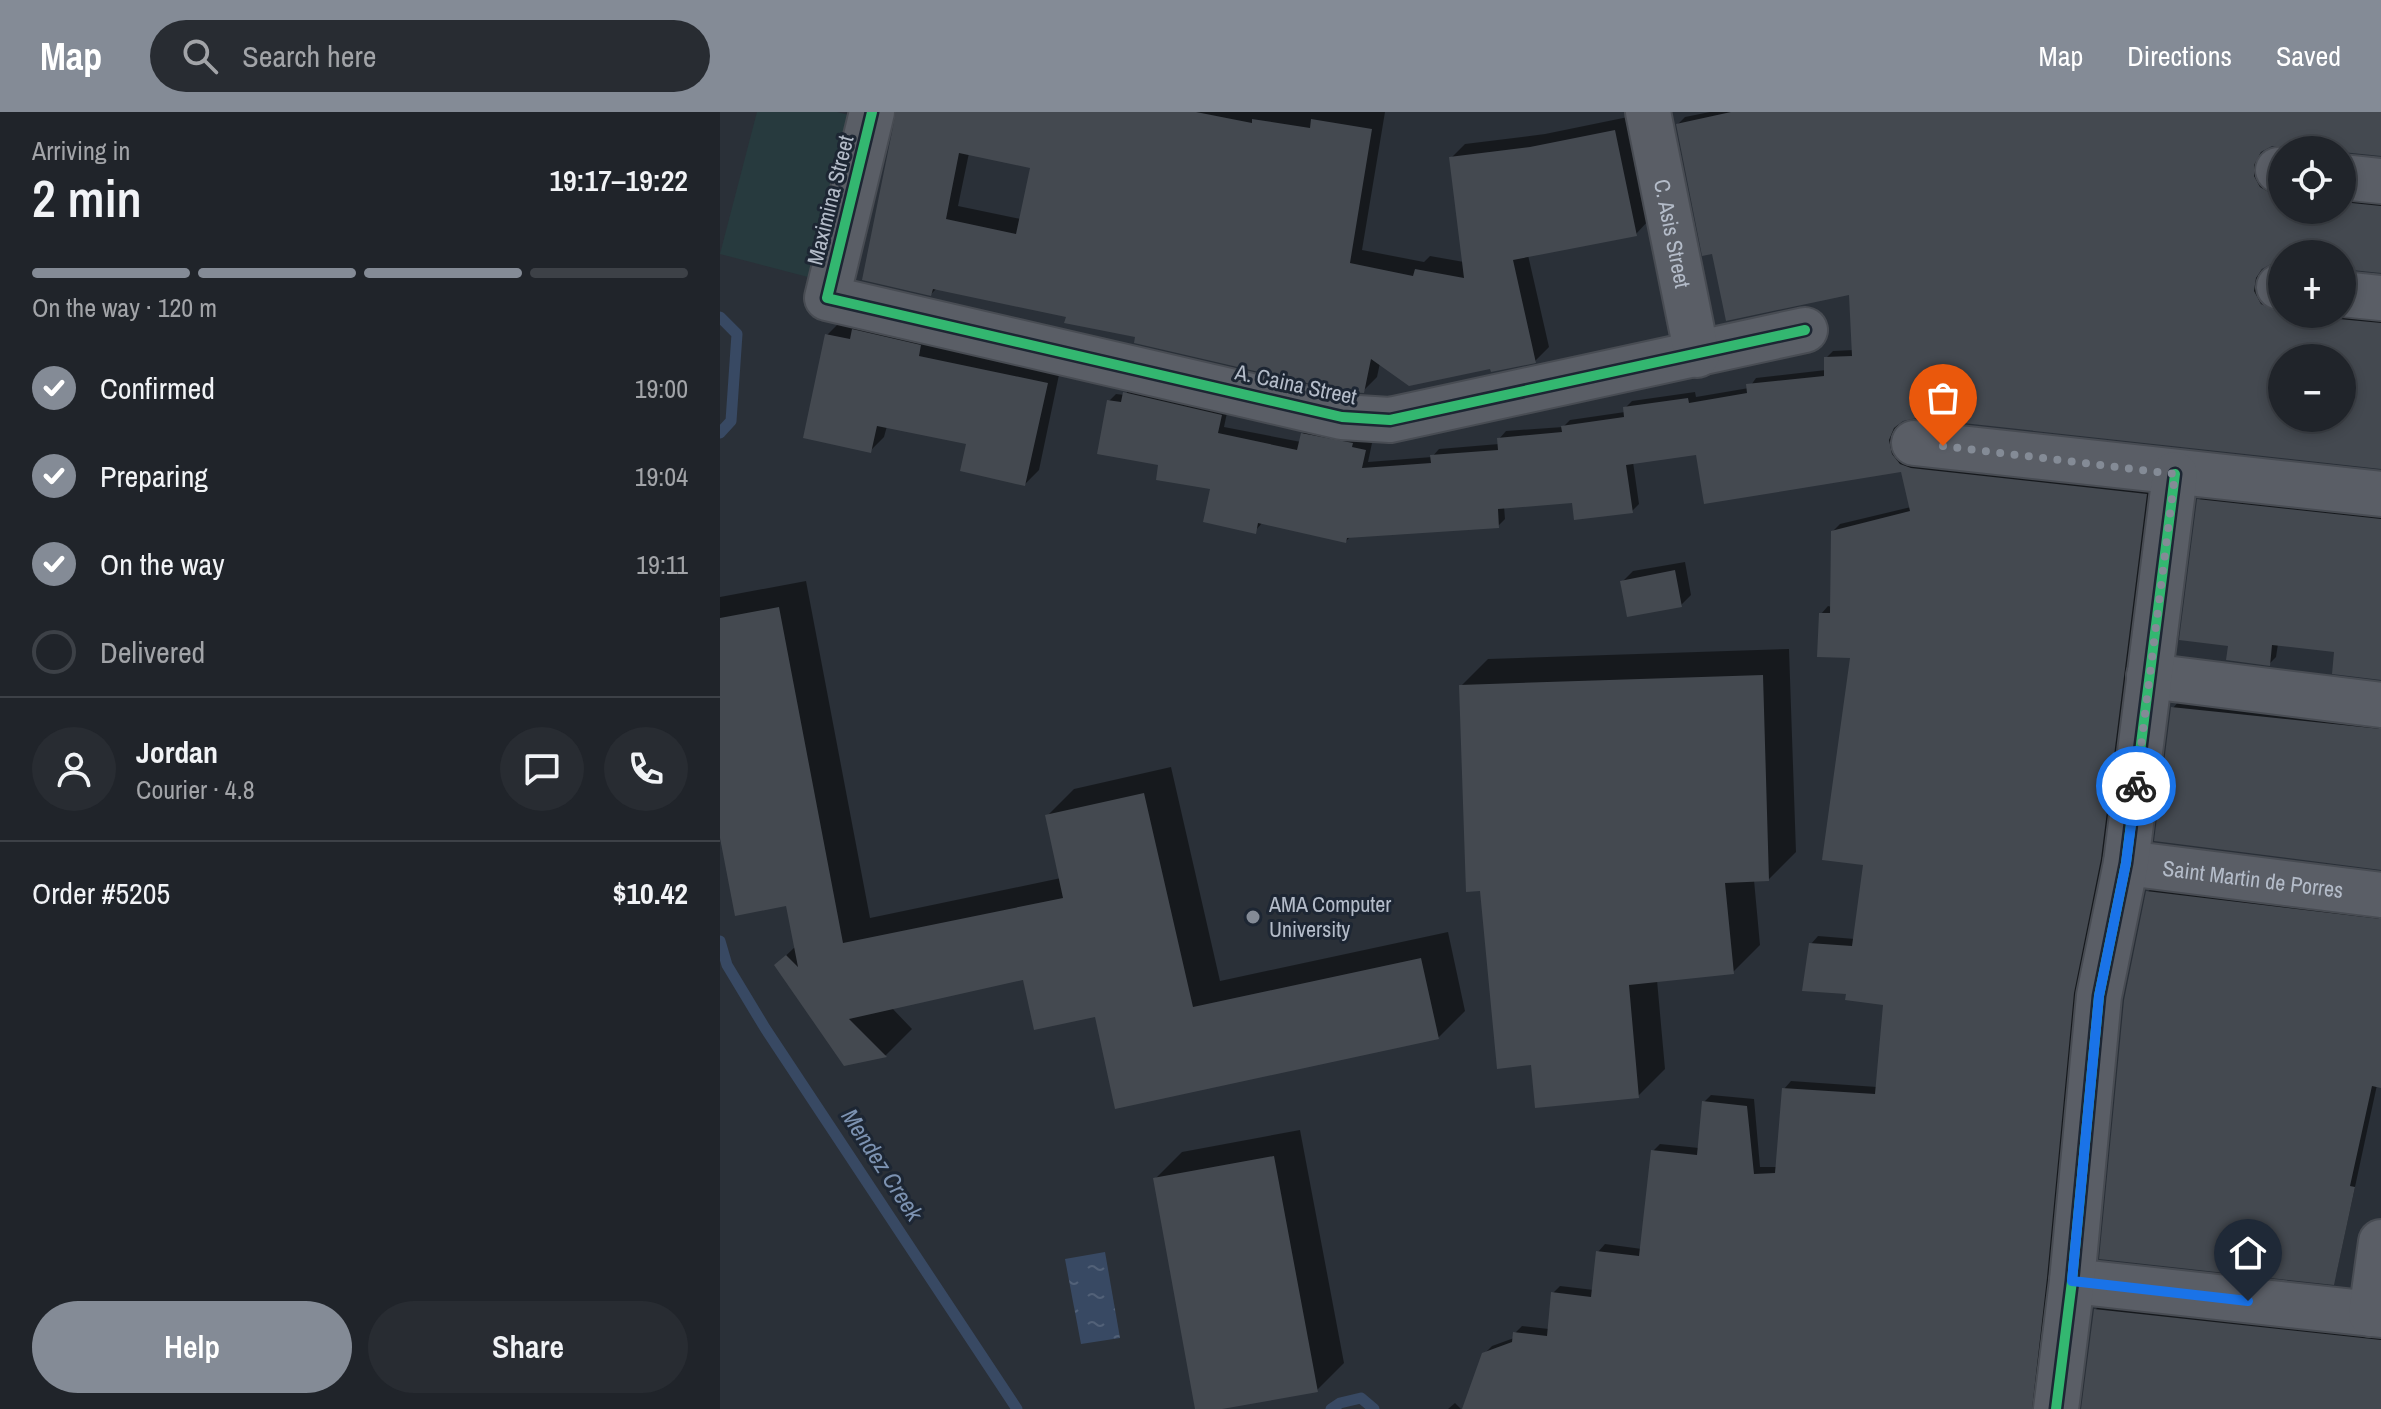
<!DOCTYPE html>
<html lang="en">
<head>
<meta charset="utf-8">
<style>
	body { margin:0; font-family:"Archivo Narrow",sans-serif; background:#282c32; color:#f1f3f6; height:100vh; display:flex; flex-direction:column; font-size:30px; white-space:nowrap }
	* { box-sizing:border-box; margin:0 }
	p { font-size:26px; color:#a2a4a8 }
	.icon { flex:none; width:44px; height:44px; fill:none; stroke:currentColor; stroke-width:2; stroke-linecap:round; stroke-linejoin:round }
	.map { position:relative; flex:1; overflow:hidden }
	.drawer { display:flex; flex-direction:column; background:#20242a; width:720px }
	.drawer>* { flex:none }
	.buttons { position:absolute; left:1548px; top:24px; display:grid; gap:16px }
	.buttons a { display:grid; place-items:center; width:88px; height:88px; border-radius:50%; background:#20242a; box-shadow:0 4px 12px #0003,0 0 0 2px #3d4147; font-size:40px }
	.pin { position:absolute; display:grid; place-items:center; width:68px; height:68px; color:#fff; margin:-82px -34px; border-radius:50% 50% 50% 0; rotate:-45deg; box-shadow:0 0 8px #0007 }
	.pin .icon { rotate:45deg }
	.courier { position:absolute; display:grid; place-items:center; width:80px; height:80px; margin:-40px; border:6px solid #1a73e8; border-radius:50%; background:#fff; color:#222; box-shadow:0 2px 10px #0007 }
	.overview em { font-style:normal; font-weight:600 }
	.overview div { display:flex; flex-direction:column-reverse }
	.overview { display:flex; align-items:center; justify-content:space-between; height:136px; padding:0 32px }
	h1 { font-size:52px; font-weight:600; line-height:60px }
	.bar { display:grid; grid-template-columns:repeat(4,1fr); gap:12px 8px; align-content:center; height:96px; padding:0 32px }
	.bar i { height:10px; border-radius:6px; background:#3d4147 }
	.bar .on { background:#848b96 }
	.bar p { grid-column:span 4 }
	.line { display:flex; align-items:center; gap:20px; padding:0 32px; border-top:2px solid #3d4147 }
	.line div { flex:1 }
	.round { display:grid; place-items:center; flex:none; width:84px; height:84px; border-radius:42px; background:#282c32 }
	ol { padding:0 32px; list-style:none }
	li { display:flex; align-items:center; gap:24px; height:88px }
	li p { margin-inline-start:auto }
	li .icon { padding:8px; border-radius:50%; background:#848b96; color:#fff; stroke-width:4 }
	li:last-child { color:#a2a4a8 }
	li i { width:44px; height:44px; border:4px solid #3d4147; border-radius:50% }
	.button { display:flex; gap:16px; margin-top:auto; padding:16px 32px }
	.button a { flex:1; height:92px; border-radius:48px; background:#848b96; color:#fff; font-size:32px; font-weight:600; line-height:92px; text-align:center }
	.button a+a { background:#282c32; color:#f1f3f6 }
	header { display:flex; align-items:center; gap:48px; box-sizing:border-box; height:112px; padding:0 40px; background:#848b96; color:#fff }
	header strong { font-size:38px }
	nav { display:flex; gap:44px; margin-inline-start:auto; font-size:28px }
	.search { width:560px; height:72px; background:#282c32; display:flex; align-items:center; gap:20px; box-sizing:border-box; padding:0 28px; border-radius:44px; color:#a2a4a8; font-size:30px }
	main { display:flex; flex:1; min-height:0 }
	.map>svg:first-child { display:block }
	.park { fill:#273a3e }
	.water { fill:url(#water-ripples) }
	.shadow { fill:#0007; fill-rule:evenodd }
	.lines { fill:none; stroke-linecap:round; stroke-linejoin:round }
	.stream { stroke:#384963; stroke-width:11 }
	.building { fill:#444950; fill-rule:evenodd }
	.minor-casing { stroke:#484c53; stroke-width:48 }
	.minor { stroke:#5a5e66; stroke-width:44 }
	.cycleway-casing { stroke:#1d2633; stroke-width:15 }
	.cycleway { stroke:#33b770; stroke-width:10 }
	.done { stroke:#848b96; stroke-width:8; stroke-dasharray:0 14.4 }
	.route { stroke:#1a73e8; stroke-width:10 }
	.poi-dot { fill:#848b96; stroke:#1d2633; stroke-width:3 }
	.labels { text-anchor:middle; stroke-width:6; stroke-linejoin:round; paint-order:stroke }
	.street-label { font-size:22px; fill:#b4bcc9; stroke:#1d2633 }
	.poi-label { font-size:22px; fill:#b4bcc9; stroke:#1d2633; text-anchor:start }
	.water-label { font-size:24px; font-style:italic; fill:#7c92b1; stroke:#1d2633 }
</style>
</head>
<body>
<header>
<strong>Map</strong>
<div class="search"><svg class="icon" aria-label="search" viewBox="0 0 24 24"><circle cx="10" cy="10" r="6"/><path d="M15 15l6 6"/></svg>Search here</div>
<nav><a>Map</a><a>Directions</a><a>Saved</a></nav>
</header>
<main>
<section class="drawer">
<div class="overview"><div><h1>2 min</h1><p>Arriving in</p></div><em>19:17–19:22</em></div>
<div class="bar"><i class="on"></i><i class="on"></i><i class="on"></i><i></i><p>On the way · 120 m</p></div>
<ol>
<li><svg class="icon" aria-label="check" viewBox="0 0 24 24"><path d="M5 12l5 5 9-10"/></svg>Confirmed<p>19:00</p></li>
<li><svg class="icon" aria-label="check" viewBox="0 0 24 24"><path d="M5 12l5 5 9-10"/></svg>Preparing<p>19:04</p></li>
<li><svg class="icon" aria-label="check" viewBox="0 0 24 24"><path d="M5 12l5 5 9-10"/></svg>On the way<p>19:11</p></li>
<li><i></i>Delivered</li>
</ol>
<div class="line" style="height:144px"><a class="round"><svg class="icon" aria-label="person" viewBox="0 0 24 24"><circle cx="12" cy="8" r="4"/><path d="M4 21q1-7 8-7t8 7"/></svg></a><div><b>Jordan</b><p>Courier · 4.8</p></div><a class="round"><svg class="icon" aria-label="chat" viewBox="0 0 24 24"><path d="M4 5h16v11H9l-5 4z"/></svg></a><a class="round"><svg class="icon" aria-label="phone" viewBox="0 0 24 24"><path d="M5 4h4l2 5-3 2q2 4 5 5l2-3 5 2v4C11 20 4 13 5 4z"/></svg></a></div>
<div class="line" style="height:104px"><div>Order #5205</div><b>$10.42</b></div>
<div class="button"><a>Help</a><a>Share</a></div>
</section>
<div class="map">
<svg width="1661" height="1297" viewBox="0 0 1661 1297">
	<defs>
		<pattern id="water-ripples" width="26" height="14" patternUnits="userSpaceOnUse" patternTransform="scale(2)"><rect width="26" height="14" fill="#384963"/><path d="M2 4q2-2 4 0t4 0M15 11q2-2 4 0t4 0" fill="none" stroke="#526178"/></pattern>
	</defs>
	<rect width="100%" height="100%" fill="#2a3038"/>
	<!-- park -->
	<path class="park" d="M 37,0 L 117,0 L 129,3 L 88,165 L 0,142 Z"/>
	<!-- water -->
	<path class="water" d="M 385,1140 L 400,1226 L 361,1232 L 345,1147 Z"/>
	<!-- shadow -->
	<path class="shadow" d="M 179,0 L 665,0 L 642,138 L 704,150 L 710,144 L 744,150 L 731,46 L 745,32 L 825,22 L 908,5 L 929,108 L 916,122 L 808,143 L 829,235 L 815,249 L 772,254 L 660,251 L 657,265 L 643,279 L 417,224 L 348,203 L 217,176 L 211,182 ZM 249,41 L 312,54 L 301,107 L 238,94 Z
		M 990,0 L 1661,0 L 1661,42 L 1622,38 L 1578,38 L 1569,33 L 1551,32 L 1540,42 L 1540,56 L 1562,76 L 1562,98 L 1622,98 L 1622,82 L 1661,87 L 1661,159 L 1622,156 L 1622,142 L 1562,142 L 1562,149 L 1546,152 L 1541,159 L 1541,173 L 1562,193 L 1562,202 L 1661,204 L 1661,356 L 1197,304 L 1180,309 L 1175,321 L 1433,375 L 1319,1297 L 744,1297 L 764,1242 L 772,1234 L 794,1226 L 795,1221 L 802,1214 L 829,1217 L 833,1181 L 840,1174 L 874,1178 L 878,1140 L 885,1132 L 922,1137 L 933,1039 L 940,1032 L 979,1036 L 984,990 L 991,983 L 1034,987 L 1040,1055 L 1058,1055 L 1064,977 L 1071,969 L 1157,975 L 1165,891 L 1128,880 L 1091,832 L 1098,824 L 1135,827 L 1146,751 L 1133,544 L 1101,502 L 1108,494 L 1112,495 L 1113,419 L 1120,412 L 1191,395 L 1183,357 L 978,341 L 913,350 L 919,392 L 912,399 L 853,389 L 784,394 L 785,407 L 778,414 L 631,424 L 626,429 L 543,410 L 535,419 L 493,376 L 441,351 L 389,289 L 396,282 L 405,283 L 412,274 L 508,296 L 504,315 L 581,330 L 582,322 L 590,315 L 639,324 L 638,328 L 652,331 L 648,350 L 712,345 L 719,337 L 779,332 L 779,327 L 786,319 L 843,315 L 850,308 L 905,300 L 905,296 L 912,289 L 975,280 L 976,285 L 1029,276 L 1036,266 L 1106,258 L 1106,246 L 1113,239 L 1134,238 L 1131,181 L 994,139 L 958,12 L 965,5 ZM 1562,246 L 1622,246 L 1622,306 L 1562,306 Z
		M 121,209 L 340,258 L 319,358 L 305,372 L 248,331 L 167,314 L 164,325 L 150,339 L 107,223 Z
		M 1486,381 L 1661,399 L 1661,566 L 1617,539 L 1558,532 L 1556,545 L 1549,552 L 1510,532 L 1479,388 Z
		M 965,450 L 971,483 L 961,493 L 903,469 L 913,459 Z
		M 86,469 L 150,806 L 341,766 L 327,704 L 354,677 L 451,655 L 500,869 L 728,820 L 745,899 L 718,926 L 377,902 L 304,866 L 171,895 L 192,917 L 166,943 L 125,952 L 56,853 L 76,834 L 67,792 L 0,715 L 0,485 Z
		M 1069,537 L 1076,740 L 1049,767 L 1034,768 L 1040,833 L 1013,860 L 937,868 L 945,957 L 918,984 L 812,951 L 741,574 L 768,547 Z
		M 1460,588 L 1661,611 L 1661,756 L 1453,596 Z
		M 1435,772 L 1661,801 L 1661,974 L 1657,973 L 1616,1163 L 1428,780 Z
		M 580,1018 L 624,1251 L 597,1278 L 490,1297 L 477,1297 L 435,1067 L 462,1040 Z
		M 1383,1190 L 1661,1222 L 1661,1297 L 1363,1297 L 1376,1197 Z
		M 735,1291 L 741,1297 L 728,1297 Z"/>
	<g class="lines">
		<!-- stream -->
		<path class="stream" d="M 0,205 L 17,222 L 11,309 L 0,321
			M 0,829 L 7,853 L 45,916 L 297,1297
			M 611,1297 L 620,1291 L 641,1286 L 654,1297"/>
	</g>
	<!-- building -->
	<path class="building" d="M 176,0 L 476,0 L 532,11 L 532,7 L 590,16 L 591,7 L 652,17 L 630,151 L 693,164 L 695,157 L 744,166 L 729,45 L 810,35 L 895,18 L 917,124 L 793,148 L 816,251 L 771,260 L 770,257 L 689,274 L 651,247 L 644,281 L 626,280 L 414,231 L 415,225 L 344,211 L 346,205 L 213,177 L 211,184 L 142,168 ZM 239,41 L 310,56 L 296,122 L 226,107 Z
		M 1011,0 L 1661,0 L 1661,44 L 1622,40 L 1622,38 L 1574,38 L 1564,34 L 1552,34 L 1541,40 L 1534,53 L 1534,64 L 1540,75 L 1552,82 L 1562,83 L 1562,98 L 1622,98 L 1622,90 L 1661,94 L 1661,161 L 1622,157 L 1622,142 L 1562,142 L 1562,151 L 1553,151 L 1542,157 L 1536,166 L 1534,179 L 1541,192 L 1562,202 L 1607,202 L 1619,207 L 1661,211 L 1661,357 L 1197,306 L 1183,309 L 1174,316 L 1169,328 L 1172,342 L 1180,352 L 1191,356 L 1427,382 L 1381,747 L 1354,881 L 1327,1166 L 1312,1297 L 742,1297 L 762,1241 L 792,1230 L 793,1220 L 827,1224 L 831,1180 L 871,1185 L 876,1139 L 919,1144 L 931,1038 L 977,1043 L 982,989 L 1027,994 L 1034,1062 L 1055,1061 L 1062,976 L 1155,982 L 1163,893 L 1125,888 L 1126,882 L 1082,879 L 1089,831 L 1132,834 L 1143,753 L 1102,748 L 1130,546 L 1097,545 L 1099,501 L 1110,501 L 1111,419 L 1190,399 L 1181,360 L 984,392 L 976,343 L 906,353 L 913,401 L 854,408 L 852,391 L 778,397 L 779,416 L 627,426 L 626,431 L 538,411 L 536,422 L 483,410 L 490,377 L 436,368 L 438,353 L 377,342 L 387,288 L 401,290 L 403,280 L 502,303 L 498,321 L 577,338 L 581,321 L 633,331 L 632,335 L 646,338 L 642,356 L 711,351 L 710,343 L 778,338 L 777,326 L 842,320 L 841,314 L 904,305 L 903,295 L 968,286 L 969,291 L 1027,281 L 1026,272 L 1104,264 L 1104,245 L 1132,244 L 1129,183 L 1006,209 L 992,142 L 982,144 L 956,12 ZM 1562,246 L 1622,246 L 1622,306 L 1562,306 Z
		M 132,217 L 201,233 L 199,244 L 328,271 L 305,374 L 240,359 L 246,332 L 157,314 L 151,341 L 83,326 L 105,222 L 130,227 Z
		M 1477,387 L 1661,407 L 1661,568 L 1612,562 L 1614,540 L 1552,533 L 1550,554 L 1506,548 L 1508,534 L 1459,528 Z
		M 955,458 L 962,495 L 907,505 L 900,469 Z
		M 59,495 L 123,831 L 343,786 L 325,703 L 424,681 L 473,895 L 701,846 L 719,927 L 395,997 L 375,905 L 314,918 L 303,868 L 129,907 L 167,945 L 124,954 L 54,853 L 66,843 L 78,855 L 66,794 L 15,804 L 0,726 L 0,506 Z
		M 1043,563 L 1049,769 L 1005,771 L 1014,862 L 909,873 L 919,986 L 815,996 L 811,953 L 777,957 L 760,779 L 746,780 L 739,573 Z
		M 1451,595 L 1661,617 L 1661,758 L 1434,729 Z
		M 1426,779 L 1661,807 L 1661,976 L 1652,974 L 1630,1074 L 1635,1075 L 1614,1173 L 1379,1147 L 1404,888 Z
		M 554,1044 L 598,1280 L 502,1297 L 475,1297 L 433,1066 Z
		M 1374,1197 L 1661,1228 L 1661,1297 L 1361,1297 Z"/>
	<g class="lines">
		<defs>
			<g id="minor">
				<path d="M 152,0 L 107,186 L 622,305 L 670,308 L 1085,218"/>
				<path id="s1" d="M 928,0 L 977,243"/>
				<path d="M 1558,58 L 1562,59"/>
				<path d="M 1622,65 L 1661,69"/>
				<path d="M 1559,175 L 1562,176"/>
				<path d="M 1622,182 L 1661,186"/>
				<path d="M 1194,331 L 1661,382"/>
				<path d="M 1429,564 L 1661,593"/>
				<path id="s2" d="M 1406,751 L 1661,783"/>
				<path d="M 1352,1169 L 1661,1203"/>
				<path d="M 1651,1202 L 1661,1130"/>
				<path d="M 1336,1297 L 1352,1169 L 1379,884 L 1406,751 L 1455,362"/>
			</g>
		</defs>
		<!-- minor casing -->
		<use href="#minor" class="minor-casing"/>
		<!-- minor -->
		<use href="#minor" class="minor"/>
		<defs>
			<path id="cycleway" d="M 152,0 L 107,186 L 622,305 L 670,308 L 1085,218
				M 1336,1297 L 1352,1169 L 1379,884 L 1406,751 L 1455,362"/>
		</defs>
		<!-- cycleway casing -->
		<use href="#cycleway" class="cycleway-casing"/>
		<!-- cycleway -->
		<use href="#cycleway" class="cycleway"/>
	</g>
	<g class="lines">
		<!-- done -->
		<path class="done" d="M 1223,334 L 1455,362 L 1416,674"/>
		<!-- route -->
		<path class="route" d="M 1416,674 L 1406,751 L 1379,884 L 1352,1169 L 1528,1189"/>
	</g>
	<!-- markers -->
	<circle class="poi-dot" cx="533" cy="805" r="8"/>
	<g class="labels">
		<!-- street labels -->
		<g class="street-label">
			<text transform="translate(110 88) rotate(-76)" y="8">Maximina Street</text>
			<text dy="8" stroke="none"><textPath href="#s1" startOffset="124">C. Asis Street</textPath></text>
			<text transform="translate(576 272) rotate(12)" y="8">A. Caina Street</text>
			<text dy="8" stroke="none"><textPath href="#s2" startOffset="128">Saint Martin de Porres</textPath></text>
		</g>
		<!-- poi labels -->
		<g class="poi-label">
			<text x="549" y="800">AMA Computer<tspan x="549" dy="25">University</tspan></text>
		</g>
		<!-- water labels -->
		<g class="water-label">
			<text transform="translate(162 1053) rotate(57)" y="8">Mendez Creek</text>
		</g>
	</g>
</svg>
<div class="buttons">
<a><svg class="icon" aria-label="locate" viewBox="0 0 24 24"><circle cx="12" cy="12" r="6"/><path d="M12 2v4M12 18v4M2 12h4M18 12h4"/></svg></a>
<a>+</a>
<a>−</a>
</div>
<div class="pin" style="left:1223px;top:334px;background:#ea580c"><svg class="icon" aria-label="bag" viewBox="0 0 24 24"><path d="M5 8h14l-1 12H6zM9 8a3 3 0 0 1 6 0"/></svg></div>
<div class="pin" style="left:1528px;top:1189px;background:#1f2937"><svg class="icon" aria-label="home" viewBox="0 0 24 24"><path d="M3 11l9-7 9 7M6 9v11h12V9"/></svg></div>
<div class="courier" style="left:1416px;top:674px"><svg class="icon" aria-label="bike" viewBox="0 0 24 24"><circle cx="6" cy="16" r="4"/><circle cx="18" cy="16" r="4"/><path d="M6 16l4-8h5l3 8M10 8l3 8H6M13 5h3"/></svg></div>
</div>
</main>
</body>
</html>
